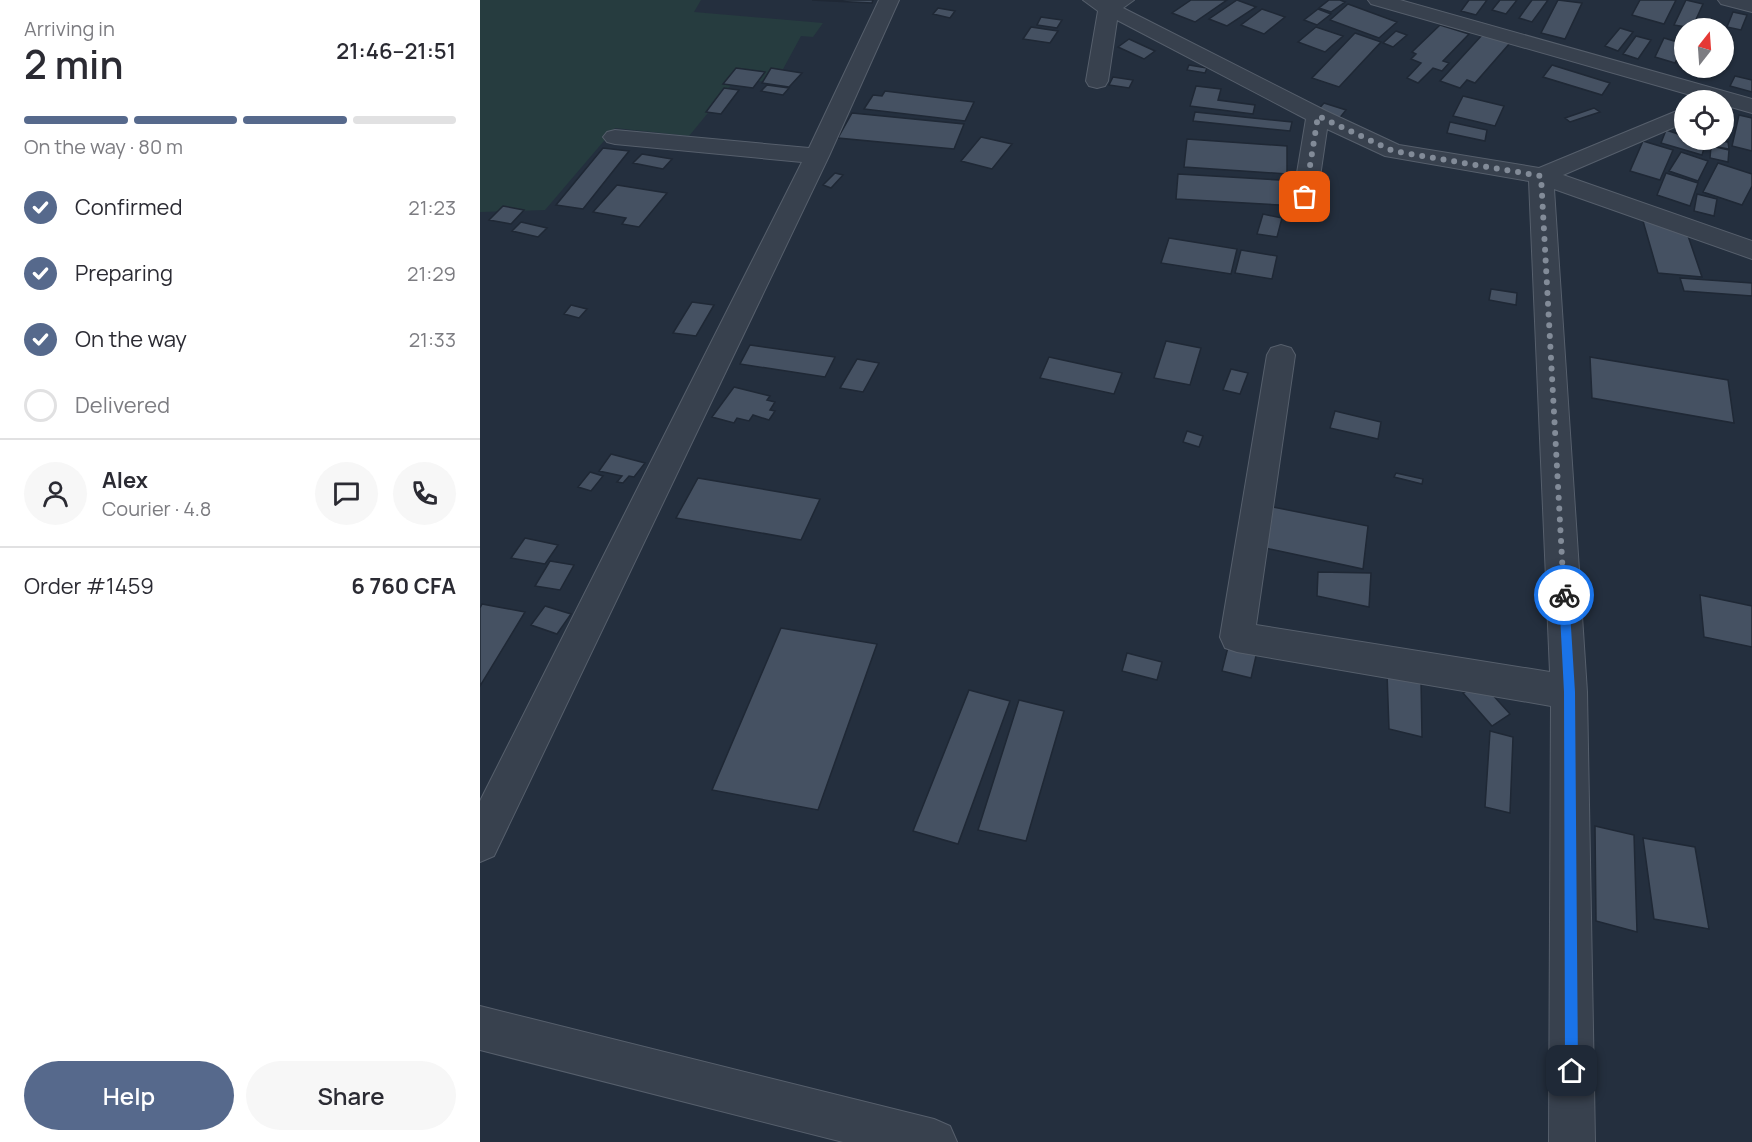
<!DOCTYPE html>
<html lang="en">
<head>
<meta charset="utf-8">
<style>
	body { margin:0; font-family:Manrope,sans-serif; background:#f7f7f7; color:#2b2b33; height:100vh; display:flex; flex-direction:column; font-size:22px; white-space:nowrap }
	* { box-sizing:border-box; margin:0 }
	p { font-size:20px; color:#7c7c81 }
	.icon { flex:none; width:33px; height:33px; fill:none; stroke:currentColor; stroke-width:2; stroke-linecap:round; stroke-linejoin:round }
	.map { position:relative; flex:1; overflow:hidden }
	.details { display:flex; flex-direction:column; background:#fff; width:480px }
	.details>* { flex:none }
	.needle { width:39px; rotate:17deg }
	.controls { position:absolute; left:1194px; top:18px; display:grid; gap:12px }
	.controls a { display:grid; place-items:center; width:60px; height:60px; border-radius:50%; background:#fff; box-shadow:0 2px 4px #0004; font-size:30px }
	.pin { position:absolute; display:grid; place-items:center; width:51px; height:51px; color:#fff; margin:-26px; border-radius:12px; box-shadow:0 3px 9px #0006 }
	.courier { position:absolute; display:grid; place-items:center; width:60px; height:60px; margin:-30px; border:4px solid #1a73e8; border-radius:50%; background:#fff; color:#222; box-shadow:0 2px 8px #0007 }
	.summary em { font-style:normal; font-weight:600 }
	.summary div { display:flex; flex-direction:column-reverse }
	.summary { display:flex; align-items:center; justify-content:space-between; height:102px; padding:0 24px }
	h1 { font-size:39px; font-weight:600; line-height:45px }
	.bar { display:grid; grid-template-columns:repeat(4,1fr); gap:9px 6px; align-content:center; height:72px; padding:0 24px }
	.bar i { height:8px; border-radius:4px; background:#e1e1e2 }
	.bar .selected { background:#56698c }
	.bar p { grid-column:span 4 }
	.line { display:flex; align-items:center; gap:15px; padding:0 24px; border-top:2px solid #e1e1e2 }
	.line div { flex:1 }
	.round { display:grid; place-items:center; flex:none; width:63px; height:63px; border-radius:32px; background:#f7f7f7 }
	ol { padding:0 24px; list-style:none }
	li { display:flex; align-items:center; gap:18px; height:66px }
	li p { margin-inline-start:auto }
	li .icon { padding:6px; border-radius:50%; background:#56698c; color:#fff; stroke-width:4 }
	li:last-child { color:#7c7c81 }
	li i { width:33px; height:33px; border:3px solid #e1e1e2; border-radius:50% }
	.button { display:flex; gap:12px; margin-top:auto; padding:12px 24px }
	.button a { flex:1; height:69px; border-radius:36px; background:#56698c; color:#fff; font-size:24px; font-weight:600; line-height:69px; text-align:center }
	.button a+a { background:#f7f7f7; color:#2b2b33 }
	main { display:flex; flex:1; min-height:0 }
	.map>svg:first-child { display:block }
	.green { fill:#263c3f }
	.building { fill:#455162; stroke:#1f2835; stroke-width:1.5 }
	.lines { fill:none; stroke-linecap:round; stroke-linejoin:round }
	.minor-casing { stroke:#565f6c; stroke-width:2 }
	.minor { fill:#38414e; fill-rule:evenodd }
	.route { fill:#1a73e8 }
	.done { stroke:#828b98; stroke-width:6; stroke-dasharray:0 10.8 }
</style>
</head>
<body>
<main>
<section class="details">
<div class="summary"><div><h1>2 min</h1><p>Arriving in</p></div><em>21:46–21:51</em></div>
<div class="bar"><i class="selected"></i><i class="selected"></i><i class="selected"></i><i></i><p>On the way · 80 m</p></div>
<ol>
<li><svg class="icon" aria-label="check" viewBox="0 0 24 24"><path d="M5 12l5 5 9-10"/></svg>Confirmed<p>21:23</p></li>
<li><svg class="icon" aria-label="check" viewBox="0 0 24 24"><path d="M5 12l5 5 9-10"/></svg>Preparing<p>21:29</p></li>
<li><svg class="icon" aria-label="check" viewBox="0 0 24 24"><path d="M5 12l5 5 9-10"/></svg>On the way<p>21:33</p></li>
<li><i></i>Delivered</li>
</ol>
<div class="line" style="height:108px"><a class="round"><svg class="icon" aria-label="person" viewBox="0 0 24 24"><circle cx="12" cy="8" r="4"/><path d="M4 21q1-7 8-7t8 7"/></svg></a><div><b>Alex</b><p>Courier · 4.8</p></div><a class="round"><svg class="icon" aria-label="chat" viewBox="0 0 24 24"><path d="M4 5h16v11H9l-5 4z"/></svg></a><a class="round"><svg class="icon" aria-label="phone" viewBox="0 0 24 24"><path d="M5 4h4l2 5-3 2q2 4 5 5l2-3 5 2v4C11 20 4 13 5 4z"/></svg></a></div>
<div class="line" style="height:78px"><div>Order #1459</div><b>6 760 CFA</b></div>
<div class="button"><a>Help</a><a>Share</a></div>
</section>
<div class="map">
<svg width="1272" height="1142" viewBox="0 0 1272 1142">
	<rect width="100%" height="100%" fill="#242f3e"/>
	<!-- green -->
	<path class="green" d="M 0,0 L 221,0 L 214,12 L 343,23 L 333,37 L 321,36 L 296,82 L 255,80 L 209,136 L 135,128 L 65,210 L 0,212 Z"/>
	<!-- building -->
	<path class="building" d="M 332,0 L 393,0 L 392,3 Z
		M 711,0 L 747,0 L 715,22 L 692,13 Z
		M 757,0 L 776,7 L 747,26 L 729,19 Z
		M 849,0 L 860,0 L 865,2 L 851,12 L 839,8 Z
		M 989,0 L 1007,0 L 996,15 L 981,11 Z
		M 1020,0 L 1037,0 L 1026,14 L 1012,10 Z
		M 1052,0 L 1068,0 L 1052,22 L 1039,18 Z
		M 1078,0 L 1102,3 L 1085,39 L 1061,33 Z
		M 1160,0 L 1196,0 L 1184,24 L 1152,15 Z
		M 1206,0 L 1223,4 L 1212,28 L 1194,25 Z
		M 868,4 L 917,22 L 899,38 L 850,20 Z
		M 458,8 L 475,11 L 470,18 L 453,14 Z
		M 782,9 L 805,17 L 784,34 L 761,25 Z
		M 838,9 L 851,14 L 837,25 L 824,20 Z
		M 1253,12 L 1267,15 L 1261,30 L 1247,27 Z
		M 561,17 L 582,20 L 577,28 L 557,25 Z
		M 960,25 L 989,34 L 963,61 L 969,63 L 962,71 L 953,68 L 938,83 L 927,78 L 941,63 L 931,59 L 936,54 L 932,52 Z
		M 551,27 L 578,31 L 570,43 L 543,39 Z
		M 836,27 L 863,36 L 845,52 L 818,42 Z
		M 1140,28 L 1153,32 L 1138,51 L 1125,46 Z
		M 916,31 L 927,35 L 913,47 L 903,43 Z
		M 875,33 L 901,42 L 859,87 L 832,78 Z
		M 1003,34 L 1030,43 L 995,83 L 987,80 L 980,88 L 960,81 Z
		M 1156,36 L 1171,40 L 1158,59 L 1143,54 Z
		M 1184,38 L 1204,44 L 1195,63 L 1175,57 Z
		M 649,39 L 675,51 L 664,59 L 638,47 Z
		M 709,65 L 727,68 L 725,73 L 707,70 Z
		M 1072,65 L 1130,83 L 1122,95 L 1063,77 Z
		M 256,68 L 285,72 L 273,88 L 243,84 Z
		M 291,68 L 322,73 L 309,87 L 282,83 Z
		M 1255,76 L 1272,80 L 1272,92 L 1250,86 Z
		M 633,77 L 653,80 L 649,88 L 629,85 Z
		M 287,85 L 309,88 L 303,95 L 281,91 Z
		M 716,86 L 741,89 L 738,100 L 775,105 L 773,114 L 710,106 Z
		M 244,88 L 259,90 L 241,114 L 226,112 Z
		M 405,91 L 494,102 L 485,121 L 384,109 L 393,95 L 402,96 Z
		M 983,96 L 1024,106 L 1015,126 L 973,116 Z
		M 844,103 L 866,110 L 858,120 L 836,112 Z
		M 1114,108 L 1120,112 L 1090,122 L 1085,118 Z
		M 715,112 L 812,122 L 810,131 L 713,121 Z
		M 372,113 L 484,124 L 474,149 L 358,138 Z
		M 1259,115 L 1272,118 L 1272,151 L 1252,146 Z
		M 970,122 L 1007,130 L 1005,141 L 967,133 Z
		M 1186,130 L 1204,136 L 1204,140 L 1226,142 L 1222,155 L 1181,143 Z
		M 501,137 L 532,144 L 512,169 L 481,161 Z
		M 707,139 L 807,146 L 807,174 L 704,167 Z
		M 1231,140 L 1248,142 L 1249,149 L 1232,146 Z
		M 1163,141 L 1193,150 L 1180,180 L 1150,171 Z
		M 1231,146 L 1249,150 L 1248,162 L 1230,158 Z
		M 123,148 L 149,151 L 103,209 L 76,205 Z
		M 1201,152 L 1228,161 L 1218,181 L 1189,171 Z
		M 162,154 L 192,159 L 183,169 L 153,163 Z
		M 1238,163 L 1272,174 L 1272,186 L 1262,205 L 1223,192 Z
		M 355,173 L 363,175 L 351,188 L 343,185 Z
		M 1186,173 L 1218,183 L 1210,206 L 1177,195 Z
		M 698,174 L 800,180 L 800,205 L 696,199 Z
		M 137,185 L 187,193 L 159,227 L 142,224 L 146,218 L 113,212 Z
		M 1217,194 L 1237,199 L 1234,216 L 1214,211 Z
		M 23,206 L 44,210 L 31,224 L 9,220 Z
		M 783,214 L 802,218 L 797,237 L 777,234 Z
		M 1163,221 L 1204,224 L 1222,277 L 1178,273 Z
		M 41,222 L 67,228 L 58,237 L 32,231 Z
		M 689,238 L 757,249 L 751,274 L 681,263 Z
		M 761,250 L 797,256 L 792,279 L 755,273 Z
		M 1200,278 L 1272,283 L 1272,296 L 1204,291 Z
		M 1011,289 L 1037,293 L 1036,305 L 1009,300 Z
		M 212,302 L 234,305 L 216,336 L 193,333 Z
		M 91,305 L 107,309 L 99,318 L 84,314 Z
		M 686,341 L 721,348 L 710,385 L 674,378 Z
		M 270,345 L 355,357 L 345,377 L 260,364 Z
		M 569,357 L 642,373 L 634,394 L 560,378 Z
		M 1110,357 L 1248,380 L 1254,423 L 1112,398 Z
		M 377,359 L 399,363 L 383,392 L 360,388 Z
		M 751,369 L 768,373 L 760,394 L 743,390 Z
		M 254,387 L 290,396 L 287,400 L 295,402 L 290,410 L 295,411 L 289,420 L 273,415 L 269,421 L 257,418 L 254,423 L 232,417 Z
		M 855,411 L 901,422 L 898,439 L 850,428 Z
		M 707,431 L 723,436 L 719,447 L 703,442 Z
		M 131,454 L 165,463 L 154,477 L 149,476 L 143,483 L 137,482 L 142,476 L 119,471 Z
		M 110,472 L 123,476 L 111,491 L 98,487 Z
		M 916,473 L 943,479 L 942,484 L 914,477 Z
		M 218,478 L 340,499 L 321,540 L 196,518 Z
		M 793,507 L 888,526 L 883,569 L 785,548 Z
		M 45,538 L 78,545 L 65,564 L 31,558 Z
		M 70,561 L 94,565 L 80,590 L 55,586 Z
		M 838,572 L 891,573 L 889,607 L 837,596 Z
		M 1220,595 L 1272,606 L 1272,647 L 1224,637 Z
		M 2,604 L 45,612 L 0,686 L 0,608 Z
		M 65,606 L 91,614 L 77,634 L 51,625 Z
		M 301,628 L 397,644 L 338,810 L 232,790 Z
		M 750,639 L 778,647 L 771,678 L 742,671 Z
		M 647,653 L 682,662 L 677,680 L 642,671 Z
		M 907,673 L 941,680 L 942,737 L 909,729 Z
		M 1001,682 L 1030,714 L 1012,726 L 983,693 Z
		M 489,690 L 530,701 L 478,844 L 433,831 Z
		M 539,700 L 584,711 L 546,841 L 498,830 Z
		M 1010,731 L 1033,737 L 1030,813 L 1005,807 Z
		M 1115,826 L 1154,835 L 1157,932 L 1116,921 Z
		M 1163,838 L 1215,847 L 1229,929 L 1174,919 Z"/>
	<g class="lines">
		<defs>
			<path id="minor" d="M 399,0 L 419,0 L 349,156 L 14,856 L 0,862 L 0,801 L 322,162 L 135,144 L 127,142 L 123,137 L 127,132 L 135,130 L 329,148 Z
				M 603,0 L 654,0 L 643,8 L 846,111 L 919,145 L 1059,168 L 1204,108 L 1204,123 L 1083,175 L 1272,241 L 1272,259 L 1074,189 L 1107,692 L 1115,1142 L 1069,1142 L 1071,706 L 757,652 L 745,648 L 740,637 L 787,355 L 791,348 L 801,345 L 811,348 L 815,355 L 776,625 L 1070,672 L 1049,181 L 905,156 L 847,129 L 837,197 L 834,202 L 825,205 L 816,202 L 813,197 L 826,119 L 637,20 L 628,81 L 625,86 L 617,88 L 609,86 L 606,81 L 618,11 Z
				M 888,0 L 920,0 L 1272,99 L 1272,113 L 1244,105 L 1244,100 L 1228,100 L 891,4 Z
				M 1238,0 L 1272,0 L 1272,12 L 1241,4 Z
				M 0,1006 L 454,1119 L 470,1126 L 477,1142 L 363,1142 L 0,1050 Z"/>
		</defs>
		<!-- minor casing -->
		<use href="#minor" class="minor-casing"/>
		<!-- minor -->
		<use href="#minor" class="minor"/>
	</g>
	<!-- route -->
	<path class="route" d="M 1084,591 L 1089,595 L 1095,692 L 1098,1071 L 1096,1076 L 1092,1078 L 1087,1076 L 1085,1071 L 1084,692 L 1079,595 Z"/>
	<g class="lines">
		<!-- done -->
		<path class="done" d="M 825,197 L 838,116 L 913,151 L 1061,176 L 1084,595"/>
	</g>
</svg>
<div class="controls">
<a><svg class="needle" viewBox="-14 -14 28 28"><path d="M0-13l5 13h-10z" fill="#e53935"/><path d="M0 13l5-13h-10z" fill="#7c7c81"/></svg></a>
<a><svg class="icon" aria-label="locate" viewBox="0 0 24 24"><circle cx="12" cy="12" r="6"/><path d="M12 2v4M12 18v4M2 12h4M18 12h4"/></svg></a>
</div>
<div class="pin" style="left:825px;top:197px;background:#ea580c"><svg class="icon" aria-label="bag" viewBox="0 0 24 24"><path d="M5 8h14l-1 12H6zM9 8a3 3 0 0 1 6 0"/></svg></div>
<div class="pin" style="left:1092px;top:1071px;background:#1f2937"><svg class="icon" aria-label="home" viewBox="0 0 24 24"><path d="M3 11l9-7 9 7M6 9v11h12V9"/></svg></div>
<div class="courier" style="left:1084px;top:595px"><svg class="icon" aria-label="bike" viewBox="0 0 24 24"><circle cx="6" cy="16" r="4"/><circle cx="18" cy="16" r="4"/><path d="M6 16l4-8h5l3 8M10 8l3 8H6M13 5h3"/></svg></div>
</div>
</main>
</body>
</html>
